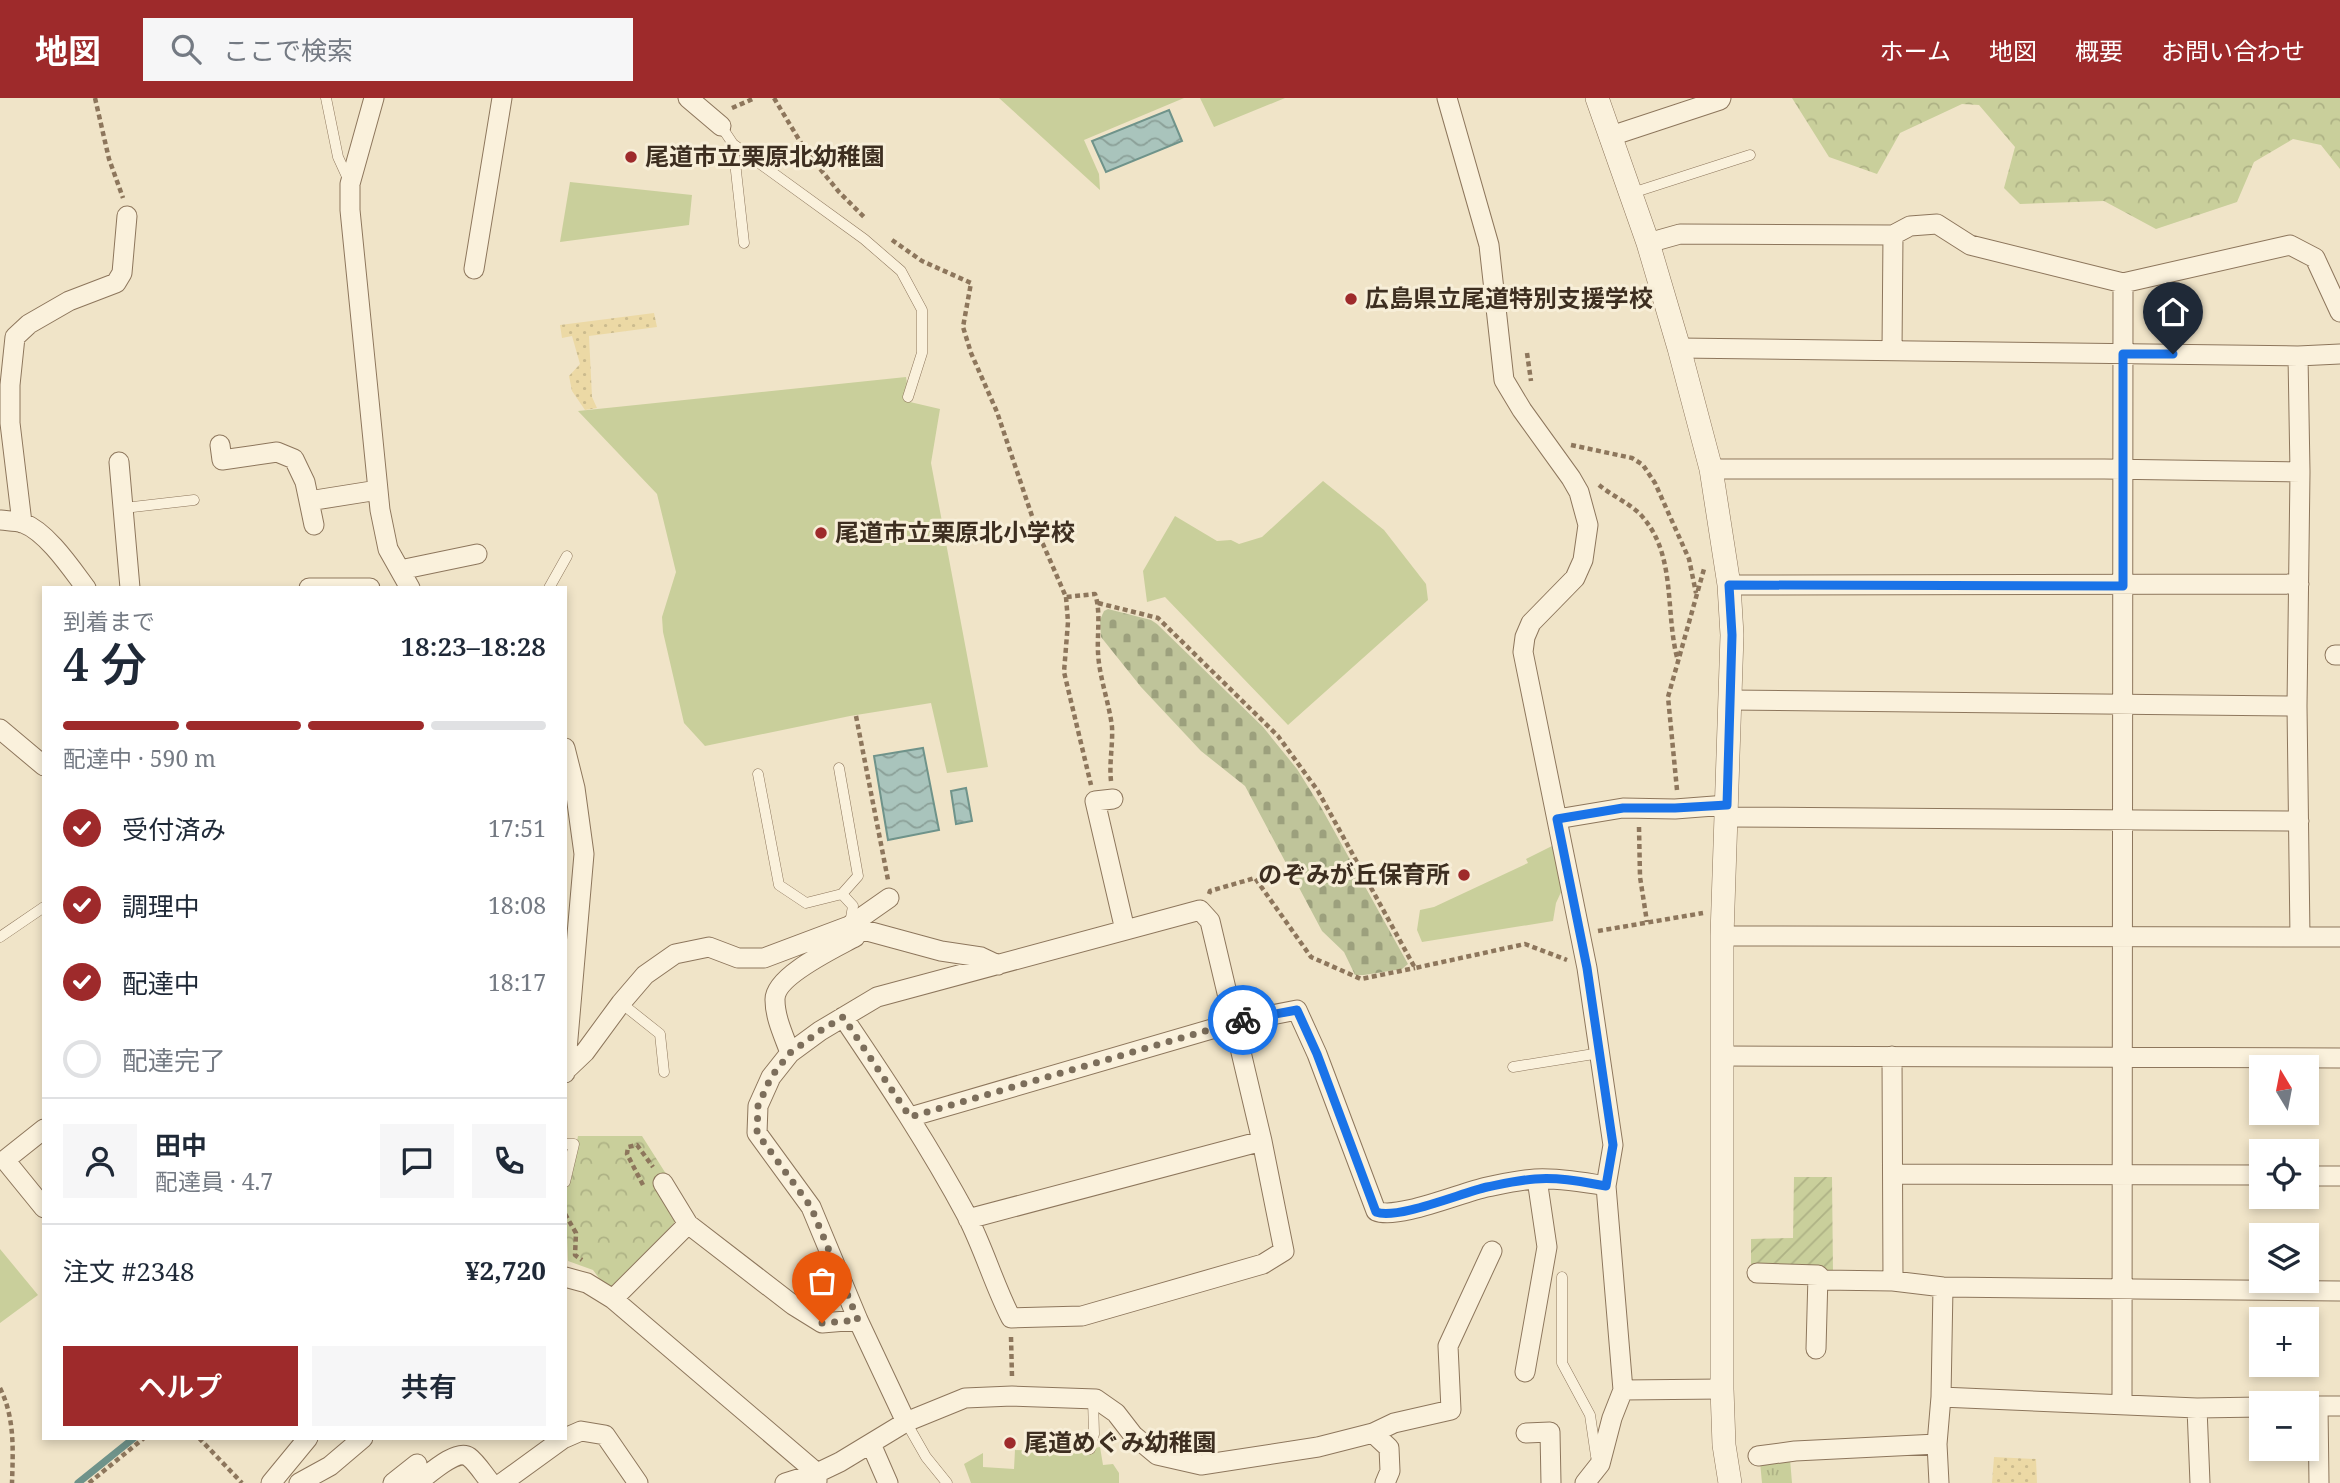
<!DOCTYPE html>
<html lang="ja">
<head>
<meta charset="utf-8">
<style>
	body { margin:0; font-family:"Noto Serif","Noto Sans JP",serif; background:#f6f6f7; color:#1f2937; height:100vh; display:flex; flex-direction:column; font-size:26px; white-space:nowrap }
	* { box-sizing:border-box; margin:0 }
	p { font-size:23px; color:#747a83 }
	.icon { flex:none; width:38px; height:38px; fill:none; stroke:currentColor; stroke-width:2; stroke-linecap:round; stroke-linejoin:round }
	.map { position:relative; flex:1; overflow:hidden }
	.panel { position:absolute; left:42px; top:488px; width:525px; height:854px; display:flex; flex-direction:column; background:#fff; border-radius:0px; box-shadow:0 4px 10px #0003 }
	.panel>* { flex:none }
	.needle { width:46px; rotate:350deg }
	.controls { position:absolute; left:2249px; top:957px; display:grid; gap:14px }
	.controls a { display:grid; place-items:center; width:70px; height:70px; border-radius:0px; background:#fff; box-shadow:0 4px 10px #0003; font-size:35px }
	.pin { position:absolute; display:grid; place-items:center; width:60px; height:60px; color:#fff; margin:-72px -30px; border-radius:50% 50% 50% 0; rotate:-45deg; box-shadow:0 0 7px #0007 }
	.pin .icon { rotate:45deg }
	.courier { position:absolute; display:grid; place-items:center; width:70px; height:70px; margin:-35px; border:5px solid #1a73e8; border-radius:50%; background:#fff; color:#222; box-shadow:0 2px 9px #0007 }
	.head em { font-style:normal; font-weight:600 }
	.head div { display:flex; flex-direction:column-reverse }
	.head { display:flex; align-items:center; justify-content:space-between; height:119px; padding:0 21px }
	h1 { font-size:46px; font-weight:600; line-height:52px }
	.bar { display:grid; grid-template-columns:repeat(4,1fr); gap:10px 7px; align-content:center; height:84px; padding:0 21px }
	.bar i { height:9px; border-radius:5px; background:#e0e1e3 }
	.bar .on { background:#9e2a2b }
	.bar p { grid-column:span 4 }
	.line { display:flex; align-items:center; gap:18px; padding:0 21px; border-top:2px solid #e0e1e3 }
	.line div { flex:1 }
	.round { display:grid; place-items:center; flex:none; width:74px; height:74px; border-radius:0px; background:#f6f6f7 }
	ol { padding:0 21px; list-style:none }
	li { display:flex; align-items:center; gap:21px; height:77px }
	li p { margin-inline-start:auto }
	li .icon { padding:7px; border-radius:50%; background:#9e2a2b; color:#fff; stroke-width:4 }
	li:last-child { color:#747a83 }
	li i { width:38px; height:38px; border:4px solid #e0e1e3; border-radius:50% }
	.cta { display:flex; gap:14px; margin-top:auto; padding:14px 21px }
	.cta a { flex:1; height:80px; border-radius:0px; background:#9e2a2b; color:#fff; font-size:28px; font-weight:600; line-height:80px; text-align:center }
	.cta a+a { background:#f6f6f7; color:#1f2937 }
	header { display:flex; align-items:center; gap:42px; box-sizing:border-box; height:98px; padding:0 35px; background:#9e2a2b; color:#fff }
	header strong { font-size:33px }
	nav { display:flex; gap:38px; margin-inline-start:auto; font-size:24px }
	.search { width:490px; height:63px; background:#f6f6f7; display:flex; align-items:center; gap:18px; box-sizing:border-box; padding:0 24px; border-radius:0px; color:#747a83; font-size:26px }
	.map>svg:first-child { display:block }
	.grass { fill:url(#grass-tufts) }
	.forest { fill:url(#forest-crowns) }
	.sand { fill:url(#sand-dots) }
	.cemetery { fill:url(#cemetery-stones) }
	.garden { fill:url(#garden-furrows) }
	.pitch { fill:#c9cf9b }
	.water { fill:url(#water-waves); stroke:#6f938a; stroke-width:2 }
	.lines { fill:none; stroke-linecap:round; stroke-linejoin:round }
	.stream { stroke:#6f938a; stroke-width:7 }
	.service-casing { stroke:#8d765c; stroke-width:11 }
	.minor-casing { stroke:#8d765c; stroke-width:21 }
	.tertiary-casing { stroke:#8d765c; stroke-width:24 }
	.path { stroke:#8d765c; stroke-width:4.5; stroke-dasharray:5 3.5; stroke-linecap:butt }
	.service { stroke:#faf1dc; stroke-width:10 }
	.minor { stroke:#faf1dc; stroke-width:19 }
	.tertiary { stroke:#faf1dc; stroke-width:23 }
	.done { stroke:#7c6e5b; stroke-width:7; stroke-dasharray:0 12.6 }
	.route { stroke:#1a73e8; stroke-width:9 }
	.poi-dot { fill:#9e2a2b; stroke:#f7eed8; stroke-width:2.5 }
	.labels { text-anchor:middle; stroke-width:6; stroke-linejoin:round; paint-order:stroke }
	.poi-label { font-size:24px; font-weight:bold; fill:#3d2e20; stroke:#f7eed8; text-anchor:start }
</style>
</head>
<body>
<header>
<strong>地図</strong>
<div class="search"><svg class="icon" aria-label="search" viewBox="0 0 24 24"><circle cx="10" cy="10" r="6"/><path d="M15 15l6 6"/></svg>ここで検索</div>
<nav><a>ホーム</a><a>地図</a><a>概要</a><a>お問い合わせ</a></nav>
</header>
<div class="map">
<svg width="2340" height="1385" viewBox="0 0 2340 1385">
	<defs>
		<pattern id="grass-tufts" width="24" height="20" patternUnits="userSpaceOnUse" patternTransform="scale(1.75)"><rect width="24" height="20" fill="#c9cf9b"/><path d="M3 7l-1-3M5 7V3M7 7l1-3M15 17l-1-3M17 17v-4M19 17l1-3" fill="none" stroke="#aeb285"/></pattern>
		<pattern id="forest-crowns" width="20" height="18" patternUnits="userSpaceOnUse" patternTransform="scale(1.75)"><rect width="20" height="18" fill="#c9cf9b"/><path d="M2 6a3 3 0 1 1 6 0M12 15a3 3 0 1 1 6 0" fill="none" stroke="#aeb285"/></pattern>
		<pattern id="sand-dots" width="8" height="8" patternUnits="userSpaceOnUse" patternTransform="scale(1.75)"><rect width="8" height="8" fill="#ecd9a5"/><path d="M2 2h.1M6 6h.1" fill="none" stroke="#cbbb8e" stroke-width="1.8" stroke-linecap="round"/></pattern>
		<pattern id="cemetery-stones" width="16" height="16" patternUnits="userSpaceOnUse" patternTransform="scale(1.75)"><rect width="16" height="16" fill="#bfc49a"/><path d="M2 7V4a2 2 0 0 1 4 0v3zM10 15v-3a2 2 0 0 1 4 0v3z" fill="#9ca07d"/></pattern>
		<pattern id="garden-furrows" width="10" height="10" patternUnits="userSpaceOnUse" patternTransform="scale(1.75)"><rect width="10" height="10" fill="#c9cf9b"/><path d="M-1 1l2-2M0 10L10 0M9 11l2-2" fill="none" stroke="#aeb285"/></pattern>
		<pattern id="water-waves" width="16" height="10" patternUnits="userSpaceOnUse" patternTransform="scale(1.75)"><rect width="16" height="10" fill="#a9c4bc"/><path d="M0 5q4-4 8 0t8 0" fill="none" stroke="#8ba098"/></pattern>
	</defs>
	<rect width="100%" height="100%" fill="#f0e4c8"/>
	<!-- grass -->
	<path class="grass" d="M 1790,1361 L 1792,1385 L 1762,1385 L 1760,1364 Z"/>
	<!-- forest -->
	<path class="forest" d="M 1792,0 L 2340,0 L 2340,71 L 2321,47 L 2293,41 L 2254,64 L 2237,104 L 2156,131 L 2104,103 L 2020,106 L 2004,90 L 2015,49 L 1979,7 L 1962,6 L 1900,35 L 1877,76 L 1829,59 Z
		M 578,1038 L 642,1038 L 668,1079 L 670,1111 L 675,1124 L 616,1188 L 607,1191 L 593,1172 L 568,1163 L 565,1084 L 569,1085 Z"/>
	<!-- sand -->
	<path class="sand" d="M 654,215 L 657,229 L 589,238 L 592,299 L 597,310 L 585,312 L 572,293 L 569,278 L 580,266 L 572,238 L 562,240 L 560,227 Z
		M 1994,1359 L 2036,1361 L 2037,1385 L 1992,1385 Z"/>
	<!-- cemetery -->
	<path class="cemetery" d="M 1108,511 L 1151,522 L 1157,526 L 1263,629 L 1297,671 L 1322,711 L 1408,866 L 1402,871 L 1364,877 L 1355,877 L 1344,854 L 1322,833 L 1245,688 L 1201,653 L 1141,589 L 1101,539 L 1100,522 L 1104,513 Z"/>
	<!-- garden -->
	<path class="garden" d="M 1794,1079 L 1832,1079 L 1833,1175 L 1751,1172 L 1751,1141 L 1793,1140 Z"/>
	<!-- pitch -->
	<path class="pitch" d="M 999,0 L 1184,0 L 1084,42 L 1099,76 L 1100,92 Z
		M 1200,0 L 1285,0 L 1214,29 Z
		M 570,84 L 692,97 L 689,127 L 560,144 Z
		M 906,279 L 910,304 L 940,311 L 931,365 L 988,669 L 947,675 L 931,605 L 850,618 L 705,648 L 684,625 L 663,534 L 662,519 L 676,474 L 657,396 L 578,313 Z
		M 1323,383 L 1384,432 L 1426,486 L 1428,502 L 1288,627 L 1165,499 L 1147,504 L 1143,473 L 1175,418 L 1217,443 L 1231,442 L 1239,446 L 1262,439 Z
		M 1554,747 L 1562,792 L 1556,805 L 1553,823 L 1422,844 L 1417,832 L 1420,812 L 1434,809 L 1528,765 L 1526,761 Z
		M 0,1151 L 38,1197 L 0,1225 Z
		M 1100,1349 L 1103,1367 L 1113,1366 L 1119,1375 L 1119,1385 L 971,1385 L 964,1366 L 983,1355 L 983,1369 L 1014,1371 L 1015,1352 L 1087,1355 L 1090,1351 Z"/>
	<!-- water -->
	<path class="water" d="M 1169,12 L 1182,43 L 1106,74 L 1092,43 Z
		M 923,650 L 939,732 L 888,742 L 874,658 Z
		M 966,690 L 972,723 L 956,726 L 951,693 Z"/>
	<g class="lines">
		<!-- stream -->
		<path class="stream" d="M 78,1385 L 134,1340"/>
		<defs>
			<path id="service" d="M 326,0 L 338,59 L 349,83
				M 721,28 L 733,46 L 864,141 L 901,173 L 922,212 L 922,255 L 908,299
				M 733,46 L 744,145
				M 1632,95 L 1750,57
				M 124,410 L 194,402
				M 549,490 L 567,458
				M 758,676 L 779,787 L 806,805 L 842,796 L 858,778 L 839,670
				M 842,796 L 853,808 L 850,826
				M 0,839 L 44,809
				M 621,905 L 660,936 L 664,974
				M 1513,969 L 1600,955
				M 565,1046 L 574,1046 L 565,1084
				M 1562,1179 L 1562,1265 L 1590,1317 L 1596,1358
				M 906,1324 L 926,1359 L 947,1385
				M 1090,1351 L 1094,1336 L 1093,1301"/>
			<path id="minor" d="M 374,0 L 350,86 L 350,112 L 380,412 L 388,451 L 410,490
				M 688,0 L 721,28
				M 1447,0 L 1489,147 L 1504,282 L 1522,312 L 1571,380 L 1579,394 L 1588,427 L 1583,462 L 1575,480 L 1531,525 L 1525,539 L 1523,554 L 1587,870 L 1613,1047 L 1606,1088 L 1623,1292
				M 1611,38 L 1720,2 L 1721,0
				M 1893,137 L 1910,128 L 1937,126 L 1970,147 L 2123,185 L 2290,147 L 2315,160 L 2340,214
				M 1648,145 L 1680,136 L 1893,137 L 1892,253
				M 474,171 L 502,0
				M 1679,250 L 2298,258 L 2340,256
				M 2298,258 L 2300,374 L 2297,608 L 2300,839
				M 220,347 L 222,362 L 277,354 L 294,361 L 305,384 L 314,427
				M 119,364 L 130,490
				M 1711,371 L 2104,371 L 2300,374
				M 309,403 L 378,392
				M 0,422 C 7,423 16,423 23,425 C 47,434 71,470 86,490
				M 22,425 L 10,325 L 10,287 L 15,239 L 29,226 L 69,203 L 116,185 L 122,175 L 127,118
				M 400,472 L 477,456
				M 1729,487 L 2299,486
				M 309,490 L 370,490
				M 2335,557 L 2340,557
				M 1730,602 L 2297,608
				M 0,631 L 44,668
				M 565,650 L 575,690 L 584,756 L 565,975
				M 1113,701 L 1095,703 L 1125,832
				M 1727,719 L 2299,723
				M 1557,721 L 1623,710 L 1675,711 L 1727,707
				M 849,828 L 889,800
				M 1722,838 L 2340,839
				M 843,919 C 887,984 930,1049 967,1118 C 984,1151 994,1187 1011,1220 L 1082,1218 L 1263,1166 L 1284,1153 L 1262,1043 L 1210,823 L 1200,812 L 877,899 L 820,933 L 790,955 L 771,979 L 758,1008 L 757,1035 L 811,1109 L 858,1222 L 906,1324
				M 790,955 C 784,938 775,920 775,902 C 774,878 835,850 855,839 L 855,829
				M 1722,958 L 2340,960
				M 1892,958 L 1893,1183
				M 565,973 L 585,954 L 621,905 L 645,877 L 675,856 L 709,849 L 738,860 L 764,860 L 849,828 L 941,853 L 981,859 L 998,867
				M 910,1019 L 1236,924 L 1297,912 L 1317,956 L 1376,1113 C 1397,1122 1460,1095 1487,1089 C 1502,1086 1519,1082 1535,1081 C 1559,1080 1583,1084 1606,1088
				M 44,1031 L 5,1062 L 44,1110
				M 1893,1076 L 2261,1077
				M 2306,1078 L 2340,1078
				M 663,1085 L 688,1126 L 793,1207 L 822,1225 L 858,1222
				M 968,1121 L 1262,1043
				M 1757,1175 L 1818,1177 L 1823,1182 L 1893,1183 L 1943,1189 L 2340,1193
				M 565,1179 L 587,1185 L 613,1201 L 817,1375 L 840,1364 L 906,1324 L 965,1300 L 1012,1298 L 1096,1301 L 1116,1315 L 1133,1337 L 1157,1357 L 1201,1367 L 1318,1349 L 1373,1335 L 1389,1350 L 1390,1373 L 1385,1385
				M 613,1201 L 688,1126
				M 1816,1251 L 1818,1177
				M 1525,1274 L 1547,1149 L 1537,1081
				M 1941,1299 L 2197,1310 L 2261,1309
				M 2122,1307 L 2123,185
				M 2308,1308 L 2340,1308
				M 2318,1308 L 2319,1385
				M 2197,1310 L 2200,1385
				M 1373,1335 L 1394,1325 L 1451,1312 L 1448,1248 L 1492,1153
				M 1526,1335 L 1550,1334 L 1551,1385
				M 565,1340 L 581,1333 L 605,1337 L 638,1385
				M 871,1346 L 888,1385
				M 1758,1358 L 1795,1353 L 1937,1346
				M 271,1385 L 308,1340
				M 299,1385 L 330,1368 L 363,1340
				M 393,1385 L 417,1366
				M 417,1385 C 428,1377 457,1350 469,1359 C 477,1365 484,1377 491,1385
				M 502,1385 L 564,1340
				M 785,1385 L 817,1375 L 817,1383
				M 1585,1385 L 1600,1366 L 1612,1320 L 1623,1292 L 1722,1291
				M 1939,1385 L 1937,1346 L 1941,1299 L 1943,1189"/>
			<path id="tertiary" d="M 1597,0 L 1648,145 L 1679,250 L 1711,371 L 1729,487 L 1732,537 L 1722,838 L 1722,1291 L 1724,1347 L 1730,1385"/>
		</defs>
		<!-- service casing -->
		<use href="#service" class="service-casing"/>
		<!-- minor casing -->
		<use href="#minor" class="minor-casing"/>
		<!-- tertiary casing -->
		<use href="#tertiary" class="tertiary-casing"/>
		<!-- path -->
		<path class="path" d="M 95,0 L 109,61 L 123,100
			M 774,0 L 807,55 L 839,94 L 866,121
			M 732,10 L 755,0
			M 892,142 L 922,163 L 971,185 L 963,229 L 971,255 L 997,314 L 1036,430 L 1066,499 L 1095,496 C 1101,513 1097,536 1098,554 C 1099,579 1109,604 1112,629 C 1113,647 1109,665 1111,683
			M 1527,255 L 1531,283
			M 1571,347 L 1632,360 L 1643,367 L 1655,385 L 1689,461 L 1696,495
			M 1599,387 C 1611,397 1627,404 1639,415 C 1678,455 1664,514 1678,563
			M 1066,499 L 1068,524 L 1064,574 L 1091,687
			M 1098,505 L 1158,520 L 1278,638 L 1318,693 L 1415,870 L 1525,846 L 1567,862
			M 856,618 L 888,782
			M 1677,692 L 1668,599 L 1704,471
			M 1639,729 L 1640,779 L 1647,824
			M 1209,796 L 1210,793 L 1255,780 L 1311,859 L 1361,881 L 1415,870
			M 1598,833 L 1703,815
			M 643,1087 L 627,1056 L 628,1049 L 637,1047 L 653,1069
			M 565,1116 L 576,1135 L 575,1157 L 582,1162
			M 1011,1239 L 1012,1279
			M 0,1290 C 15,1320 13,1352 12,1385
			M 199,1340 L 242,1385
			M 89,1385 L 144,1340"/>
		<!-- service -->
		<use href="#service" class="service"/>
		<!-- minor -->
		<use href="#minor" class="minor"/>
		<!-- tertiary -->
		<use href="#tertiary" class="tertiary"/>
	</g>
	<g class="lines">
		<!-- done -->
		<path class="done" d="M 822,1225 L 858,1222 L 811,1109 L 757,1035 L 758,1008 L 771,979 L 790,955 L 820,933 L 843,919 L 910,1019 L 1243,922"/>
		<!-- route -->
		<path class="route" d="M 1243,922 L 1297,912 L 1317,956 L 1376,1114 C 1397,1122 1461,1095 1487,1089 C 1502,1086 1519,1082 1535,1081 C 1559,1079 1583,1084 1606,1088 L 1613,1047 L 1587,870 L 1557,721 L 1623,710 L 1675,710 L 1727,707 L 1732,537 L 1729,487 L 2123,488 L 2123,256 L 2173,256"/>
	</g>
	<!-- markers -->
	<g class="poi-dot">
		<circle cx="631" cy="59" r="7"/>
		<circle cx="1351" cy="201" r="7"/>
		<circle cx="821" cy="435" r="7"/>
		<circle cx="1464" cy="777" r="7"/>
		<circle cx="1010" cy="1345" r="7"/>
	</g>
	<g class="labels">
		<!-- poi labels -->
		<g class="poi-label">
			<text x="645" y="67">尾道市立栗原北幼稚園</text>
			<text x="1365" y="209">広島県立尾道特別支援学校</text>
			<text x="835" y="443">尾道市立栗原北小学校</text>
			<text x="1450" y="785" text-anchor="end">のぞみが丘保育所</text>
			<text x="1024" y="1353">尾道めぐみ幼稚園</text>
		</g>
	</g>
</svg>
<div class="controls">
<a><svg class="needle" viewBox="-14 -14 28 28"><path d="M0-13l5 13h-10z" fill="#e53935"/><path d="M0 13l5-13h-10z" fill="#747a83"/></svg></a>
<a><svg class="icon" aria-label="locate" viewBox="0 0 24 24"><circle cx="12" cy="12" r="6"/><path d="M12 2v4M12 18v4M2 12h4M18 12h4"/></svg></a>
<a><svg class="icon" aria-label="layers" viewBox="0 0 24 24"><path d="M12 4l9 5-9 5-9-5zM3 14l9 5 9-5"/></svg></a>
<a>+</a>
<a>−</a>
</div>
<div class="pin" style="left:822px;top:1225px;background:#ea580c"><svg class="icon" aria-label="bag" viewBox="0 0 24 24"><path d="M5 8h14l-1 12H6zM9 8a3 3 0 0 1 6 0"/></svg></div>
<div class="pin" style="left:2173px;top:256px;background:#1f2937"><svg class="icon" aria-label="home" viewBox="0 0 24 24"><path d="M3 11l9-7 9 7M6 9v11h12V9"/></svg></div>
<div class="courier" style="left:1243px;top:922px"><svg class="icon" aria-label="bike" viewBox="0 0 24 24"><circle cx="6" cy="16" r="4"/><circle cx="18" cy="16" r="4"/><path d="M6 16l4-8h5l3 8M10 8l3 8H6M13 5h3"/></svg></div>
<section class="panel">
<div class="head"><div><h1>4 分</h1><p>到着まで</p></div><em>18:23–18:28</em></div>
<div class="bar"><i class="on"></i><i class="on"></i><i class="on"></i><i></i><p>配達中 · 590 m</p></div>
<ol>
<li><svg class="icon" aria-label="check" viewBox="0 0 24 24"><path d="M5 12l5 5 9-10"/></svg>受付済み<p>17:51</p></li>
<li><svg class="icon" aria-label="check" viewBox="0 0 24 24"><path d="M5 12l5 5 9-10"/></svg>調理中<p>18:08</p></li>
<li><svg class="icon" aria-label="check" viewBox="0 0 24 24"><path d="M5 12l5 5 9-10"/></svg>配達中<p>18:17</p></li>
<li><i></i>配達完了</li>
</ol>
<div class="line" style="height:126px"><a class="round"><svg class="icon" aria-label="person" viewBox="0 0 24 24"><circle cx="12" cy="8" r="4"/><path d="M4 21q1-7 8-7t8 7"/></svg></a><div><b>田中</b><p>配達員 · 4.7</p></div><a class="round"><svg class="icon" aria-label="chat" viewBox="0 0 24 24"><path d="M4 5h16v11H9l-5 4z"/></svg></a><a class="round"><svg class="icon" aria-label="phone" viewBox="0 0 24 24"><path d="M5 4h4l2 5-3 2q2 4 5 5l2-3 5 2v4C11 20 4 13 5 4z"/></svg></a></div>
<div class="line" style="height:91px"><div>注文 #2348</div><b>¥2,720</b></div>
<div class="cta"><a>ヘルプ</a><a>共有</a></div>
</section>
</div>
</body>
</html>
